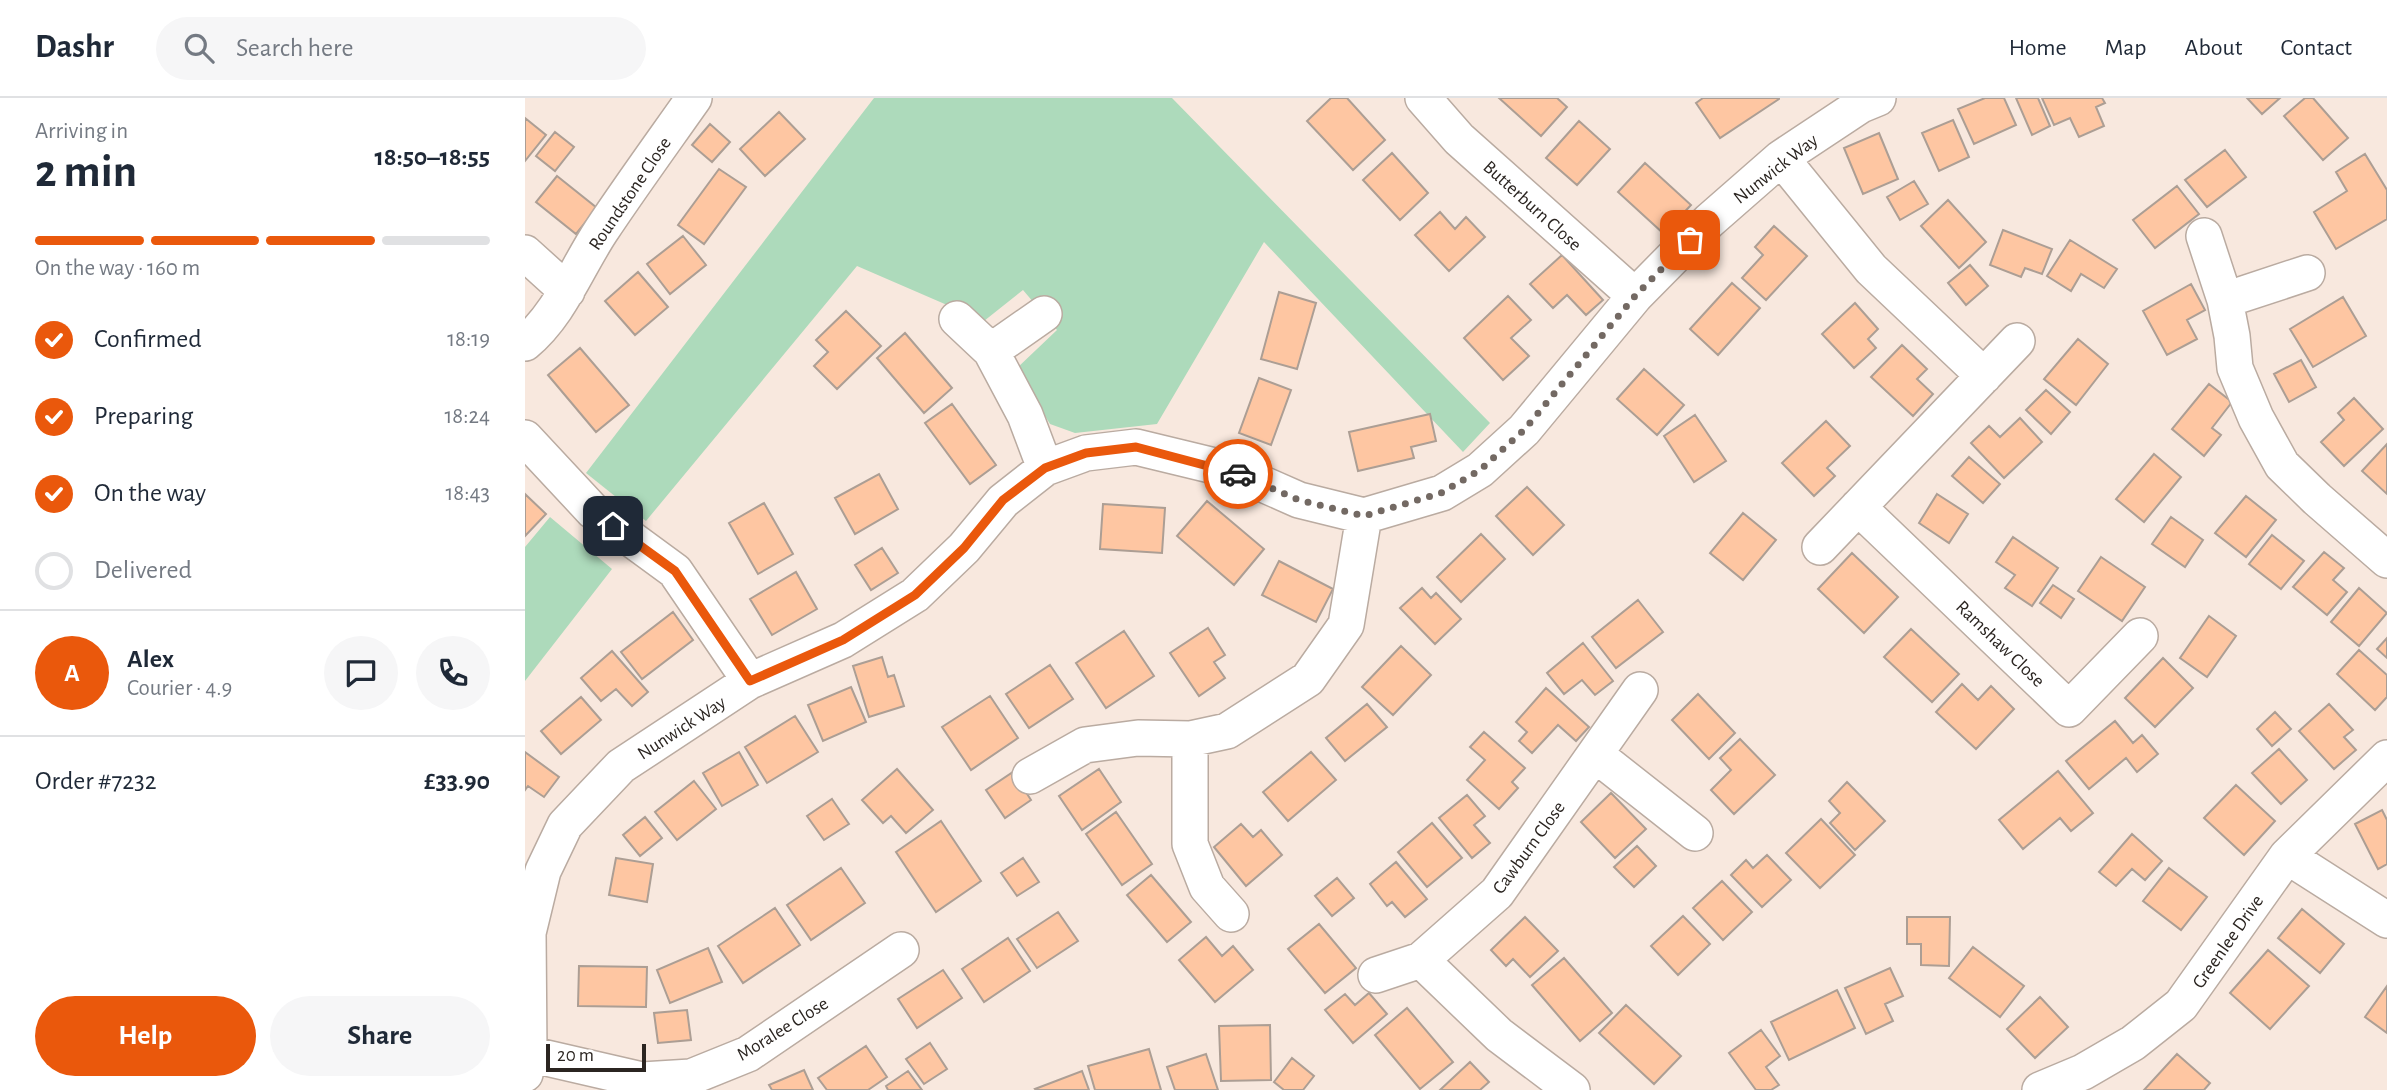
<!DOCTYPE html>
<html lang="en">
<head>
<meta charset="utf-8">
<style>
	body { margin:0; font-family:"Alegreya Sans",sans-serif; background:#f6f6f7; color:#1f2937; height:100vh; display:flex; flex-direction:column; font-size:26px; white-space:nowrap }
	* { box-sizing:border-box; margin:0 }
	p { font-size:23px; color:#747a83 }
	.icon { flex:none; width:38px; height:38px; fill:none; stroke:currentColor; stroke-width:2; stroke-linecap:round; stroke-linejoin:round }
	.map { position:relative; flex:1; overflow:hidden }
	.panel { display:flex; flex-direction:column; background:#fff; width:525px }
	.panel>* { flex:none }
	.scale { position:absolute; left:21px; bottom:18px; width:100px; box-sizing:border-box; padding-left:7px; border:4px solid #2b2521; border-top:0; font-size:19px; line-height:24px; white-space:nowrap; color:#2b2521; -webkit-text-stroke:5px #fff; paint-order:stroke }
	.pin { position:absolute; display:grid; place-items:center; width:60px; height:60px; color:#fff; margin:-30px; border-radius:14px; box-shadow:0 4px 10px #0006 }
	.courier { position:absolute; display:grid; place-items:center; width:70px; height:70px; margin:-35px; border:5px solid #ea580c; border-radius:50%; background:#fff; color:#222; box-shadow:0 2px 9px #0007 }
	.summary em { font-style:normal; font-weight:700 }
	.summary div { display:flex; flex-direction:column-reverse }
	.summary { display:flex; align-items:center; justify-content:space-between; height:119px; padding:0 35px }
	h1 { font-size:46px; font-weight:700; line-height:52px }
	.bar { display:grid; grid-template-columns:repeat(4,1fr); gap:10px 7px; align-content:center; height:84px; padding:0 35px }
	.bar i { height:9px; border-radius:5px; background:#e0e1e3 }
	.bar .active { background:#ea580c }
	.bar p { grid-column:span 4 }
	.line { display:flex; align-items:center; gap:18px; padding:0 35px; border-top:2px solid #e0e1e3 }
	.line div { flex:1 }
	.round { display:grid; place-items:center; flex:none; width:74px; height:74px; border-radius:37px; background:#f6f6f7 }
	ol { padding:0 35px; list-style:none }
	li { display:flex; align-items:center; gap:21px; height:77px }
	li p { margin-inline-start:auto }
	li .icon { padding:7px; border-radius:50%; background:#ea580c; color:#fff; stroke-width:4 }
	li:last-child { color:#747a83 }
	li i { width:38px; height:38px; border:4px solid #e0e1e3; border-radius:50% }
	.button { display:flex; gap:14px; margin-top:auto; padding:14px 35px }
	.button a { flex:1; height:80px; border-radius:42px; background:#ea580c; color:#fff; font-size:28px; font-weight:700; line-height:80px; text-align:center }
	.button a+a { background:#f6f6f7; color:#1f2937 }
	header { display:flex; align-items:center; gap:42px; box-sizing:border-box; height:98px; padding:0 35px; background:#fff; border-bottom:2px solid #e0e1e3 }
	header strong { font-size:33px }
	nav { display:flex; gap:38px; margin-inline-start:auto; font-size:24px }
	.search { width:490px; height:63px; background:#f6f6f7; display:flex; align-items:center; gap:18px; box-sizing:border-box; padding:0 24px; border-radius:38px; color:#747a83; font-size:26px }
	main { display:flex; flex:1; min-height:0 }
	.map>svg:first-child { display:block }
	.green { fill:#addabb }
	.building { fill:#fec6a2; stroke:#ac9e94; stroke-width:2 }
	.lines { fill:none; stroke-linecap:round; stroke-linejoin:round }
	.minor-casing { stroke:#baaba1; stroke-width:38 }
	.minor { stroke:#fff; stroke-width:35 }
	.done { stroke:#736963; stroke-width:7; stroke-dasharray:0 12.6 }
	.route { stroke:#ea580c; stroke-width:9 }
	.labels { text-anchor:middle; stroke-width:5; stroke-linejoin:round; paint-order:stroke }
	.street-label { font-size:19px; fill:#2b2521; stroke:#fff }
</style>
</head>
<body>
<header>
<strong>Dashr</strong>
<div class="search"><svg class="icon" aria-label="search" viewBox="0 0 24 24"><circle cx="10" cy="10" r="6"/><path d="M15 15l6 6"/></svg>Search here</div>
<nav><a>Home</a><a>Map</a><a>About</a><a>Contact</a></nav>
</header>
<main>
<section class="panel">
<div class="summary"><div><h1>2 min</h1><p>Arriving in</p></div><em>18:50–18:55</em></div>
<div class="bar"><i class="active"></i><i class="active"></i><i class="active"></i><i></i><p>On the way · 160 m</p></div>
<ol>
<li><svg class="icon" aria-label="check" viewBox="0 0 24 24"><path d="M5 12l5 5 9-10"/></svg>Confirmed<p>18:19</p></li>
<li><svg class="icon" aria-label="check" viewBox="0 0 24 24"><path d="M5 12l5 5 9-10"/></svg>Preparing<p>18:24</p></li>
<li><svg class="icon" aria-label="check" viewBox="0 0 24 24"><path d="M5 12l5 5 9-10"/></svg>On the way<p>18:43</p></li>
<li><i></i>Delivered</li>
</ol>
<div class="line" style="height:126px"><b class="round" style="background:#ea580c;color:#fff">A</b><div><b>Alex</b><p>Courier · 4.9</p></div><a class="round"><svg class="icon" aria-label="chat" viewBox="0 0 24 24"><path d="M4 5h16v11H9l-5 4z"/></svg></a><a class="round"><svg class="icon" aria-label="phone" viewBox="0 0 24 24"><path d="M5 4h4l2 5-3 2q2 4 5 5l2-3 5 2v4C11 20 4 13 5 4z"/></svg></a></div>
<div class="line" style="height:91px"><div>Order #7232</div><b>£33.90</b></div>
<div class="button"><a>Help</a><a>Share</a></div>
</section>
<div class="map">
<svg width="1862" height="992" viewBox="0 0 1862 992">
	<rect width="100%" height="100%" fill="#f8e8de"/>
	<!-- green -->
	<path class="green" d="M 349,0 L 647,0 L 965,325 L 938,354 L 739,144 L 632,326 L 550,335 L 525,326 L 491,271 L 532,232 L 498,192 L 459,223 L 332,168 L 121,423 L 61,375 Z
		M 25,419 L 87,471 L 0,583 L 0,449 Z"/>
	<!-- building -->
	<path class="building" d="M 806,0 L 822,0 L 860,42 L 828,72 L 782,23 Z
		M 974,0 L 1032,0 L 1042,9 L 1016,38 Z
		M 1178,0 L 1254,0 L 1254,1 L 1195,40 L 1171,5 Z
		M 1460,0 L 1479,0 L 1491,27 L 1449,46 L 1433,11 Z
		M 1491,0 L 1513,0 L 1525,28 L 1507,37 Z
		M 1517,0 L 1577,0 L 1580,5 L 1571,9 L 1579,28 L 1554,39 L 1545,20 L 1529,27 Z
		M 1722,0 L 1755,0 L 1737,16 Z
		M 1780,0 L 1788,0 L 1823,40 L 1798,62 L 1759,18 Z
		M 254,14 L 280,41 L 240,78 L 215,51 Z
		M 0,20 L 21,37 L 0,63 Z
		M 1428,22 L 1444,59 L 1414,73 L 1397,35 Z
		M 1054,23 L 1085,51 L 1052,87 L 1021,60 Z
		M 185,26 L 205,44 L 187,64 L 167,47 Z
		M 30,34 L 49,49 L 30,73 L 11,58 Z
		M 1354,35 L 1373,81 L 1338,96 L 1319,50 Z
		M 1700,52 L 1721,79 L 1682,109 L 1660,82 Z
		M 867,55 L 903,95 L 875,122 L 838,82 Z
		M 1840,56 L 1862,92 L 1862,121 L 1811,151 L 1789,114 L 1822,93 L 1811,74 Z
		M 1120,65 L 1166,107 L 1139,136 L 1093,94 Z
		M 194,71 L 221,89 L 179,146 L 153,127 Z
		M 32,78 L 72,110 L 51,136 L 11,104 Z
		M 1389,83 L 1403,106 L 1375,122 L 1362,99 Z
		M 1652,88 L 1674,116 L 1630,150 L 1608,122 Z
		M 1423,102 L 1461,144 L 1434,170 L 1396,128 Z
		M 915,114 L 930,131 L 941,119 L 960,139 L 924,173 L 890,137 Z
		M 1249,128 L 1282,158 L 1241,202 L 1217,180 L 1238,157 L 1230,149 Z
		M 1478,132 L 1527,151 L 1517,176 L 1500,170 L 1496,179 L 1465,167 Z
		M 158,138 L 181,167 L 145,196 L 122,166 Z
		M 1545,142 L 1592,171 L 1579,190 L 1556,176 L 1546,193 L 1522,178 Z
		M 1037,157 L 1078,202 L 1061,217 L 1042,197 L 1028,210 L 1005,186 Z
		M 1445,167 L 1463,188 L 1441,207 L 1423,185 Z
		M 113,174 L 143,209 L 110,237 L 80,203 Z
		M 1207,185 L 1235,210 L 1193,257 L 1165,231 Z
		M 1666,186 L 1680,212 L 1662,222 L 1672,241 L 1642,257 L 1618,213 Z
		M 754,194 L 791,205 L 772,271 L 736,261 Z
		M 983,198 L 1006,222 L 986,240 L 1004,258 L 978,282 L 939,240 Z
		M 1818,199 L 1841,238 L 1788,269 L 1765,231 Z
		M 1330,205 L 1353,231 L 1343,241 L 1351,250 L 1329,270 L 1297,236 Z
		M 321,213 L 356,248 L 312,291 L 289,268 L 303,254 L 291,242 Z
		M 380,235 L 427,290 L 399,315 L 352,260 Z
		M 1553,241 L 1583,266 L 1551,307 L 1519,281 Z
		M 1377,247 L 1402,271 L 1392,281 L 1408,296 L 1388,318 L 1346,279 Z
		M 55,250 L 104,307 L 71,334 L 23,277 Z
		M 1776,262 L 1791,289 L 1764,304 L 1749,276 Z
		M 1119,271 L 1159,307 L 1132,337 L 1092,301 Z
		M 734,280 L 766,292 L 746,347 L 714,335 Z
		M 1684,286 L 1707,304 L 1687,330 L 1696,337 L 1679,358 L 1647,331 Z
		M 1521,292 L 1545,314 L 1526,336 L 1501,312 Z
		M 1829,300 L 1858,331 L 1819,368 L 1796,344 L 1819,322 L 1813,315 Z
		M 427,306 L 471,367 L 445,386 L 400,325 Z
		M 905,316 L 911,343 L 886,349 L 889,360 L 833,373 L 824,334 Z
		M 1170,317 L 1201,363 L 1169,384 L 1139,338 Z
		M 1495,320 L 1517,344 L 1479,380 L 1446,345 L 1464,328 L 1475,339 Z
		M 1301,323 L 1325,348 L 1302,370 L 1310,378 L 1289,398 L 1257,365 Z
		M 1862,346 L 1862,396 L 1837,373 Z
		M 1629,356 L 1656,379 L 1619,424 L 1591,401 Z
		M 1444,359 L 1475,386 L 1458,405 L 1427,378 Z
		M 354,376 L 373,411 L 330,436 L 310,400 Z
		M 1002,389 L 1039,427 L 1008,457 L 971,418 Z
		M 0,396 L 21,416 L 0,438 Z
		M 1412,396 L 1443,416 L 1424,445 L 1394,425 Z
		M 1721,398 L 1751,422 L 1721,459 L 1690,435 Z
		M 682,403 L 739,451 L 709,487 L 652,438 Z
		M 239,405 L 268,456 L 233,476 L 204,425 Z
		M 578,406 L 640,410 L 637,455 L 575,451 Z
		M 1218,415 L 1251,442 L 1218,482 L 1185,455 Z
		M 1646,419 L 1678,442 L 1660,469 L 1627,446 Z
		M 956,436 L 980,461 L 936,504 L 912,479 Z
		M 1747,437 L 1779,463 L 1756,491 L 1724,466 Z
		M 1488,439 L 1533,470 L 1507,508 L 1480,490 L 1490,477 L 1471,464 Z
		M 357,450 L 373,475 L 346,492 L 330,467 Z
		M 1799,454 L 1819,470 L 1808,482 L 1822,494 L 1802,517 L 1768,489 Z
		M 1327,455 L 1373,499 L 1339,535 L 1293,491 Z
		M 1576,459 L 1620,489 L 1597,523 L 1553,493 Z
		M 754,463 L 808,491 L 791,524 L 737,497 Z
		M 271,474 L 292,511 L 247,537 L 225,501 Z
		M 1528,487 L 1549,501 L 1536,520 L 1515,505 Z
		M 897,490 L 906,500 L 911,495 L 936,521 L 910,546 L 875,510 Z
		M 1834,490 L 1862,515 L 1834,548 L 1806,524 Z
		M 1113,502 L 1138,534 L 1091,570 L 1067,539 Z
		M 148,514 L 168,542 L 117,581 L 96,554 Z
		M 1684,518 L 1711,538 L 1682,579 L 1655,560 Z
		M 683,530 L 700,557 L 689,564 L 700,580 L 674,598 L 645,555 Z
		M 1386,531 L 1434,576 L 1407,604 L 1359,559 Z
		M 599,533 L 629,578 L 581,610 L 551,565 Z
		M 1862,540 L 1862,560 L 1852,551 Z
		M 1058,545 L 1088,583 L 1070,597 L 1057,582 L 1039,596 L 1022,575 Z
		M 876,548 L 906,577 L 868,617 L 837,589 Z
		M 1834,552 L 1862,577 L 1862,599 L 1850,612 L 1812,576 Z
		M 87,553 L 123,594 L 107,608 L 91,591 L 76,603 L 56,580 Z
		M 357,559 L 363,579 L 369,577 L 379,608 L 344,619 L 328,568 Z
		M 1638,560 L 1668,590 L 1630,629 L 1600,600 Z
		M 525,567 L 548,601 L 504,630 L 481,596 Z
		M 1437,586 L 1453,602 L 1466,588 L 1489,611 L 1451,651 L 1411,614 Z
		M 326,589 L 341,624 L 298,643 L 283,607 Z
		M 1021,590 L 1064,629 L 1051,643 L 1033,627 L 1007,655 L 994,643 L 1002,634 L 991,624 Z
		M 1173,596 L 1210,635 L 1184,661 L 1147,622 Z
		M 465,598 L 493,640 L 446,672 L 417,629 Z
		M 56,599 L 76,622 L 36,656 L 16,633 Z
		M 842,606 L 862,629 L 820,663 L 801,640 Z
		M 1804,606 L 1828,632 L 1819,639 L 1831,652 L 1809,671 L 1774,633 Z
		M 1750,614 L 1766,631 L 1747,648 L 1732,631 Z
		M 270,618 L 293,654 L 242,685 L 220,649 Z
		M 1590,623 L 1608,645 L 1617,637 L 1633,656 L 1612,674 L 1601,660 L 1564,691 L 1541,663 Z
		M 959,634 L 1000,670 L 987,684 L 993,690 L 974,711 L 942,682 L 960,662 L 945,649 Z
		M 1215,641 L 1250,677 L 1209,716 L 1186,692 L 1206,672 L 1195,660 Z
		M 1754,651 L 1782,682 L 1756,706 L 1727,675 Z
		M 0,654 L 34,679 L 19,699 L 3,688 L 0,692 Z
		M 214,654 L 233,687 L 197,708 L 178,675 Z
		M 786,654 L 811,682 L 763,723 L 738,694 Z
		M 372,671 L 408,712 L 381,735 L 366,718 L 358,725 L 337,702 Z
		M 574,671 L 596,704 L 557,732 L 534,698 Z
		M 1533,673 L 1568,715 L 1546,733 L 1535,720 L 1498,751 L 1474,722 Z
		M 488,674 L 506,702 L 480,720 L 461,692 Z
		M 169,683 L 191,711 L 152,742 L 130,714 Z
		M 1322,684 L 1360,723 L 1330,752 L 1305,725 L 1315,715 L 1304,703 Z
		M 1711,687 L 1750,723 L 1719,757 L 1679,720 Z
		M 1086,695 L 1121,731 L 1090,760 L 1056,724 Z
		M 942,697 L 960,718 L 949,727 L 965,745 L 947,760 L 914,720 Z
		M 307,701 L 324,726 L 299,742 L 282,718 Z
		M 1857,712 L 1862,722 L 1862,766 L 1853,771 L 1830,726 Z
		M 591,714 L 627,766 L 597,787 L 561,736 Z
		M 120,719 L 137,740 L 115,758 L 98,737 Z
		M 1296,721 L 1330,757 L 1295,790 L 1261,755 Z
		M 416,723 L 456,783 L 411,814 L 371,754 Z
		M 907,725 L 937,760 L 902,789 L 873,754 Z
		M 716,726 L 728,739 L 736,732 L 757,757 L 721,788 L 689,749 Z
		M 1607,736 L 1637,763 L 1620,782 L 1607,771 L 1591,788 L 1574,774 Z
		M 1112,748 L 1131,768 L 1109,789 L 1089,769 Z
		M 1242,757 L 1266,782 L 1237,809 L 1206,777 L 1221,762 L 1228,770 Z
		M 91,760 L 128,766 L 122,804 L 84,797 Z
		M 498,760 L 514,784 L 492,798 L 476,775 Z
		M 871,764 L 902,801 L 880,819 L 867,804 L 862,808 L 845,786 Z
		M 316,770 L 340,805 L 286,842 L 262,807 Z
		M 1644,770 L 1682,799 L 1656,832 L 1618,803 Z
		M 626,777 L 666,824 L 642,844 L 602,797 Z
		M 812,780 L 829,800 L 807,818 L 790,798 Z
		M 1197,783 L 1227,814 L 1198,842 L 1168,810 Z
		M 250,810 L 275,847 L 218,885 L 193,848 Z
		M 1777,811 L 1819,846 L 1795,875 L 1753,840 Z
		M 533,814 L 553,843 L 512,870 L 492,841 Z
		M 1158,818 L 1185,846 L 1153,877 L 1126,848 Z
		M 1000,819 L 1033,853 L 1005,879 L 988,861 L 981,868 L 966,852 Z
		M 1382,819 L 1425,819 L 1424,868 L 1396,867 L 1396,846 L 1382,846 Z
		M 794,826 L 831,870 L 800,895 L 763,851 Z
		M 681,839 L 697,858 L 708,848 L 728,872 L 690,904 L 654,862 Z
		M 483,840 L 505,873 L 459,904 L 437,871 Z
		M 1448,849 L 1499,888 L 1475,919 L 1424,880 Z
		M 183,850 L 197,884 L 145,905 L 132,872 Z
		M 1743,852 L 1784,888 L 1745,931 L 1705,895 Z
		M 1039,860 L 1087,915 L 1055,943 L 1007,887 Z
		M 54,868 L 122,869 L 121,909 L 53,908 Z
		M 1365,870 L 1378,898 L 1360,906 L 1368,923 L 1341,936 L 1320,890 Z
		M 418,872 L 437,900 L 392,930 L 373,901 Z
		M 1862,888 L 1862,935 L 1840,919 Z
		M 1312,892 L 1330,930 L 1264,962 L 1246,924 Z
		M 844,895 L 862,916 L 828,945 L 800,912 L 820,896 L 830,907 Z
		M 1515,899 L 1543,929 L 1510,960 L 1482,931 Z
		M 1101,907 L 1156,958 L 1129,986 L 1074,935 Z
		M 882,910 L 928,964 L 895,991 L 850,937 Z
		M 162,912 L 166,942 L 133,945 L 129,915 Z
		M 745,927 L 746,982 L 696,983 L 694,928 Z
		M 1236,932 L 1255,958 L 1241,969 L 1254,987 L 1246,992 L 1231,992 L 1204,955 Z
		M 405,945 L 422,971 L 399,986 L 381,961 Z
		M 341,948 L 362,979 L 343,992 L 302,992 L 293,980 Z
		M 624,951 L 636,992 L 570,992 L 563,968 Z
		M 681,956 L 693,992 L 650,992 L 642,969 Z
		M 1652,956 L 1685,985 L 1679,992 L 1619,992 Z
		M 767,960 L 789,978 L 778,992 L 759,992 L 749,984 Z
		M 945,964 L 964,984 L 955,992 L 915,992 Z
		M 279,972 L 288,992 L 247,992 L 244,987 Z
		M 383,973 L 397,992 L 363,992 L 361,988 Z
		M 557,973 L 564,992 L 511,992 L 510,991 Z"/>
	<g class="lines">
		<defs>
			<path id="minor" d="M 898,0 L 934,41 L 1110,198
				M 1256,60 L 1346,171 L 1459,278
				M 1679,138 L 1700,202 L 1707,238 L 1710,270 L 1731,320 L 1757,367 L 1792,401 L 1862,462
				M 0,155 L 42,193
				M 1700,202 L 1782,175
				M 432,221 L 466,253 L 500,317 L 520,370
				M 0,245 C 35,216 51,171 76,133 C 106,88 138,44 169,0
				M 466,253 L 519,216
				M 0,340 L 68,413 L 150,473 L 225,583
				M 1333,409 L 1544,611 L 1615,538
				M 1295,449 L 1492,243
				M 665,641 L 665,746 L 682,789 L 706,816
				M 1071,657 L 1170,735
				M 505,678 L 560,647 L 613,640 L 665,641 L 702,633 L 783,581 L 821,527 L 839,418
				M 1762,758 L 1862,822
				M 896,862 L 974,937 L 1047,992
				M 851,877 L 896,862 L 972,795 L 1115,592
				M 4,956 L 117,982 L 166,979 L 223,956 L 376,852
				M 0,976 L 4,956 L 3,835 L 18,773 L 40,727 L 96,668 L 225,583 L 318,542 L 390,497 L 439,450 L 478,403 L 520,370 L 561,355 L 611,349 L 706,372 L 774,402 L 839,418 L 917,395 L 955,372 L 999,332 L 1110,198 L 1184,123 L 1256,60 L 1336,7 L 1353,0
				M 1515,992 L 1558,974 L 1608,945 L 1656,907 L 1762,758 L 1862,660"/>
		</defs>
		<!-- minor casing -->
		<use href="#minor" class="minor-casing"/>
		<!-- minor -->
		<use href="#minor" class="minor"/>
	</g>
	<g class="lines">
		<!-- done -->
		<path class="done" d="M 713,376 L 774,402 L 839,418 L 916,395 L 955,372 L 999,332 L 1110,198 L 1165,142"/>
		<!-- route -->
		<path class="route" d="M 88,428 L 150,473 L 225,583 L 318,542 L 390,497 L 439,450 L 478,402 L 520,370 L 561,355 L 611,349 L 713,376"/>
	</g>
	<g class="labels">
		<!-- street labels -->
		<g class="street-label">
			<text transform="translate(1250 70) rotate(-38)" y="7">Nunwick Way</text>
			<text transform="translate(104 95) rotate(-56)" y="7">Roundstone Close</text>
			<text transform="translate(1008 107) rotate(42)" y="7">Butterburn Close</text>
			<text transform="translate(1476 545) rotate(44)" y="7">Ramshaw Close</text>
			<text transform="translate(156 629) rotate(-33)" y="7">Nunwick Way</text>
			<text transform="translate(1003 749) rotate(-54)" y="7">Cawburn Close</text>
			<text transform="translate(1702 843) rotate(-55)" y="7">Greenlee Drive</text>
			<text transform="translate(257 930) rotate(-32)" y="7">Moralee Close</text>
		</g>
	</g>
</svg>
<div class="scale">20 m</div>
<div class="pin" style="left:1165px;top:142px;background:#ea580c"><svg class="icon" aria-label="bag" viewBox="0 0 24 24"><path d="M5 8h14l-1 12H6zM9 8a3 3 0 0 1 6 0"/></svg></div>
<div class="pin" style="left:88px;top:428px;background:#1f2937"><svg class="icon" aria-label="home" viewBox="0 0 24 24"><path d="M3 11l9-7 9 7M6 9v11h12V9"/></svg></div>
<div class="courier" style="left:713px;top:376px"><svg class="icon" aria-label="car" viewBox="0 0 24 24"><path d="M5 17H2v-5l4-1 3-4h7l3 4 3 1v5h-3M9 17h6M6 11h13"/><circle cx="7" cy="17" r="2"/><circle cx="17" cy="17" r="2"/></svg></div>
</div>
</main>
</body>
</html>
